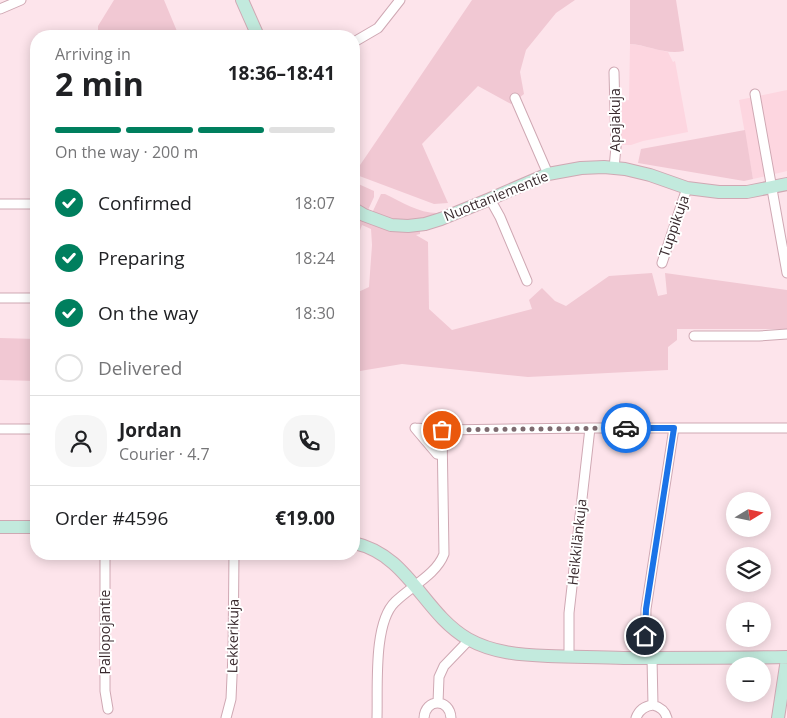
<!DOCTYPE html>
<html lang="en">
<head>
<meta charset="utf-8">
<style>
	body { margin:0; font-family:"Open Sans",sans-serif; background:#f6f6f6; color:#202124; height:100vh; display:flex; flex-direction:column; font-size:19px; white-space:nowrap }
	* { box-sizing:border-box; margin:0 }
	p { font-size:16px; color:#757577 }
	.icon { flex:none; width:28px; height:28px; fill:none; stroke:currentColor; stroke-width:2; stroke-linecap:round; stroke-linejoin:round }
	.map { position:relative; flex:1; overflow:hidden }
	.side { position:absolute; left:30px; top:30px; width:330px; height:530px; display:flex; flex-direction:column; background:#fff; border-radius:20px; box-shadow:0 2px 12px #0003 }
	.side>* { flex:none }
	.needle { width:32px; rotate:80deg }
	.buttons { position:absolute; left:726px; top:492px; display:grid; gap:10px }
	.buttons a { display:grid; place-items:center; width:45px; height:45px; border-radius:50%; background:#fff; box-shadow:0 2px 12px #0003; font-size:25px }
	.pin { position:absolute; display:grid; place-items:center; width:42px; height:42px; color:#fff; margin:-21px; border:2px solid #fff; border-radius:50%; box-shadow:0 1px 5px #0007 }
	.courier { position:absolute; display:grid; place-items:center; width:50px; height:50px; margin:-25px; border:4px solid #1a73e8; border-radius:50%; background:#fff; color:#222; box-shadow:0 1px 6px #0007 }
	.head em { font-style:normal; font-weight:700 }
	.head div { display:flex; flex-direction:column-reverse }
	.head { display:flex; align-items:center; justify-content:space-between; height:85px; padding:0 25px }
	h1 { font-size:32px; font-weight:700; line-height:38px }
	.bar { display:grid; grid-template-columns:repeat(4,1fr); gap:8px 5px; align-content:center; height:60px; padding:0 25px }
	.bar i { height:6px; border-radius:4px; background:#e0e0e0 }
	.bar .current { background:#007f5e }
	.bar p { grid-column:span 4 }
	.line { display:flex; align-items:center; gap:12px; padding:0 25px; border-top:1px solid #e0e0e0 }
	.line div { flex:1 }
	.round { display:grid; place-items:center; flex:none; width:52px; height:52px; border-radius:20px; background:#f6f6f6 }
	ol { padding:0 25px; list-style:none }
	li { display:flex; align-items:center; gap:15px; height:55px }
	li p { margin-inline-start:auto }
	li .icon { padding:5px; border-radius:50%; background:#007f5e; color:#fff; stroke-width:4 }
	li:last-child { color:#757577 }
	li i { width:28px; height:28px; border:2px solid #e0e0e0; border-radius:50% }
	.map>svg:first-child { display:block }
	.built { fill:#fdd6e0 }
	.green { fill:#f1c8d3 }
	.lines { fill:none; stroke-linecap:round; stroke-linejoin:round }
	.street-casing { stroke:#cfa8b3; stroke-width:11 }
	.secondary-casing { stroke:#cfa8b3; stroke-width:14 }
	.street { stroke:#fff; stroke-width:9 }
	.secondary { stroke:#c2eadd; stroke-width:12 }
	.done { stroke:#7e6b70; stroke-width:5; stroke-dasharray:0 9 }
	.route { stroke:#1a73e8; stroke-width:6 }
	.labels { text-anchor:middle; stroke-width:4; stroke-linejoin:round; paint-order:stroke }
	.street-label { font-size:14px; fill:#392a2e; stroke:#fff }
</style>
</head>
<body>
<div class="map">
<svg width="787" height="718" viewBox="0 0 787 718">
	<rect width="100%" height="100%" fill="#fde4eb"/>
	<!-- built -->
	<path class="built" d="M 630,44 L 638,45 L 668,52 L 673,62 L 675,61 L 688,132 L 643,141 L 631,145 L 619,145 L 619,101 L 629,100 Z
		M 787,90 L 787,171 L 753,179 L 739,100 Z"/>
	<!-- green -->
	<path class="green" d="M 114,0 L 164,0 L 179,36 L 98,36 L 98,26 Z
		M 472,0 L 575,0 L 556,13 L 526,50 L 520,72 L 524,94 L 511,104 L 478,86 L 422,144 L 448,203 L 434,204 L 354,174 Z
		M 630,0 L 676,0 L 684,51 C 665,55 648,45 630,44 Z
		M 745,130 L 753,179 L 744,181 L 638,163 L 641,149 Z
		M 354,182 L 374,191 L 374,197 L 368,210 L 354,204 Z
		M 381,194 L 385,194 C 404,203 425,217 446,212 L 474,199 L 476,200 L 438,216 L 400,222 L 372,213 Z
		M 354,217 L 385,229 L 420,230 L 420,234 L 416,235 L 428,242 L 429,309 L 452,330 L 532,309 L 529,300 L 542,288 L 555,301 L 566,306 L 609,276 L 652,273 L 658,296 L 667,294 L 665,273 L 787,290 L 787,329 L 677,329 L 677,340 L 668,347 L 668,370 L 528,377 L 402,364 L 354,372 L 354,294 L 369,287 L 372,245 L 371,229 L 362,225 L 354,247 Z
		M 0,338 L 36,339 L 36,381 L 0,380 Z"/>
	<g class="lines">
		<defs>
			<path id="street" d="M 0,9 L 21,0
				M 354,42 L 378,28 L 400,0
				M 755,94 L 787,273
				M 515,98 L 548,174
				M 614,168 L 616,147 L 614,72
				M 490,199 L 500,217 L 527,281
				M 0,204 L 36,204
				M 662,263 L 687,188
				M 0,298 L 36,298
				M 694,336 L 759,336 L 787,334
				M 415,428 L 437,454 L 442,455
				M 415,428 L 442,430
				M 0,429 L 36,429
				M 105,554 L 105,691 L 108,709
				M 569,657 L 569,613 L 590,428
				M 645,658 L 646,609 L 674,428
				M 652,658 L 653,705
				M 438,703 L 439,677 L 444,666 L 469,640
				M 226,718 L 231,699 L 233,654 L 234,554
				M 377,718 C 378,688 373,623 395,602 C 411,586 436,575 444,554 L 442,430 L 590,428 L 787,428
				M 424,718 C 425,698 450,698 451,718
				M 636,718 C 639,710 644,706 653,705 C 660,707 665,710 667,718"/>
			<path id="secondary" d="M 242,0 L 258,36
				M 354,209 L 364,215 L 391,225 L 408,226 L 425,224 L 441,219 L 490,199 L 548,174 L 581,168 L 604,167 L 625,169 L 650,175 L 687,188 L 719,192 L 747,192 L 787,184
				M 0,527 L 36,527
				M 354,543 C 409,555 423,613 468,639 C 493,653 521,655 548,656 C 574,657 599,657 624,658 C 678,658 733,658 787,657
				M 778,718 L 787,659"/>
		</defs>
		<!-- street casing -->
		<use href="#street" class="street-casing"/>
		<!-- secondary casing -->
		<use href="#secondary" class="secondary-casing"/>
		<!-- street -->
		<use href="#street" class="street"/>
		<!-- secondary -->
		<use href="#secondary" class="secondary"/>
	</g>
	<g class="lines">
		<!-- done -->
		<path class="done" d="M 442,430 L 626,428"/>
		<!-- route -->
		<path class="route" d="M 626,428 L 674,428 L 646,609 L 645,636"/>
	</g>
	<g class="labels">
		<!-- street labels -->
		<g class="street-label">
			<text transform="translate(615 120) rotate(-90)" y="5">Apajakuja</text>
			<text transform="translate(496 196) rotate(-22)" y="5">Nuottaniementie</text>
			<text transform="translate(674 226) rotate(-71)" y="5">Tuppikuja</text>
			<text transform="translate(577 542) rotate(-84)" y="5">Heikkilänkuja</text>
			<text transform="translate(105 632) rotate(-90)" y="5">Pallopojantie</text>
			<text transform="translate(233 636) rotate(-89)" y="5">Lekkerikuja</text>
		</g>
	</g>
</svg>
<div class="buttons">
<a><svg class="needle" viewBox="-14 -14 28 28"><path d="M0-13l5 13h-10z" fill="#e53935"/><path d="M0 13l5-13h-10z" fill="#757577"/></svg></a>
<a><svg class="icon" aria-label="layers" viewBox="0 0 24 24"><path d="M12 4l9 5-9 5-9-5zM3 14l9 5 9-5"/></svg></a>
<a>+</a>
<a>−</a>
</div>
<div class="pin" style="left:442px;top:430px;background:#ea580c"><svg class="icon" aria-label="bag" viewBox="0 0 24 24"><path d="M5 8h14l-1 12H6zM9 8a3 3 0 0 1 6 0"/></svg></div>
<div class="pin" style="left:645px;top:636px;background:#1f2937"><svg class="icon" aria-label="home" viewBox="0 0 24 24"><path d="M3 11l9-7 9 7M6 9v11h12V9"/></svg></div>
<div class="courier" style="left:626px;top:428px"><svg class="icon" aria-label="car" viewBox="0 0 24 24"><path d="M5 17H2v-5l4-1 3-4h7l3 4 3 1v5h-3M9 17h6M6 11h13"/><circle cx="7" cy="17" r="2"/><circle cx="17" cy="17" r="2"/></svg></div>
<section class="side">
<div class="head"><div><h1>2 min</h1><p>Arriving in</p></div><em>18:36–18:41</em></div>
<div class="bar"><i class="current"></i><i class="current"></i><i class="current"></i><i></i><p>On the way · 200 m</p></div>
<ol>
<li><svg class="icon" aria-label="check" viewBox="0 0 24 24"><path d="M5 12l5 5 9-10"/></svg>Confirmed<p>18:07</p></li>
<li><svg class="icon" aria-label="check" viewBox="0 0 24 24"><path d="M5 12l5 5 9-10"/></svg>Preparing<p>18:24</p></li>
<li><svg class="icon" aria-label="check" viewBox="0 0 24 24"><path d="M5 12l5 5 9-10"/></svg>On the way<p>18:30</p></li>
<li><i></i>Delivered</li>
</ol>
<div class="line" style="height:90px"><a class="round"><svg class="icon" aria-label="person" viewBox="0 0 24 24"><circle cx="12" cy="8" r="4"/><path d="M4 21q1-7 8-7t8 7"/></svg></a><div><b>Jordan</b><p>Courier · 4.7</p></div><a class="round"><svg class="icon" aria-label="phone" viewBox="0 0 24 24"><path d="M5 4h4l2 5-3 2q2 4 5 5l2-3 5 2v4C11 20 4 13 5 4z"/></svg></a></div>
<div class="line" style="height:65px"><div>Order #4596</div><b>€19.00</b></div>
</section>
</div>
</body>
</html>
